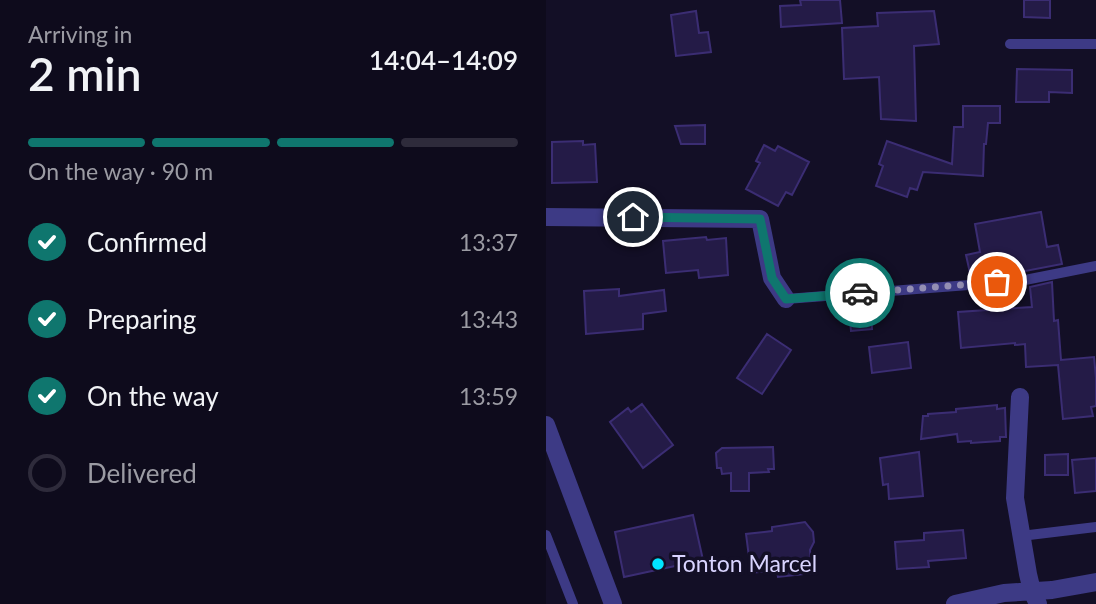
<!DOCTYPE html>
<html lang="en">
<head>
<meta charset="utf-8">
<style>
	body { margin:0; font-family:Lato,sans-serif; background:#1c1929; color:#f1f3f6; height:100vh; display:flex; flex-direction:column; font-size:26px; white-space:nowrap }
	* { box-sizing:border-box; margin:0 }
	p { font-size:23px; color:#9b9ba3 }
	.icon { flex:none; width:38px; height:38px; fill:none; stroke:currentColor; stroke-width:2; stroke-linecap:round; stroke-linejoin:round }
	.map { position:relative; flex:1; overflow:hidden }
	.details { display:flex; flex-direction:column; background:#0e0b1c; width:546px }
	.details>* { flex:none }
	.pin { position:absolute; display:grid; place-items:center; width:60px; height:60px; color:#fff; margin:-30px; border:4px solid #fff; border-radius:50%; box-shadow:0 2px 7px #0007 }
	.courier { position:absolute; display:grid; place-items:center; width:70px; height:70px; margin:-35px; border:5px solid #0f766e; border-radius:50%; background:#fff; color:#222; box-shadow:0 2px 9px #0007 }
	.head em { font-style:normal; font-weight:600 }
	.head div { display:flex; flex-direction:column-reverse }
	.head { display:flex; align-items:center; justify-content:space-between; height:119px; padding:0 28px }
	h1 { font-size:46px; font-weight:600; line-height:52px }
	.bar { display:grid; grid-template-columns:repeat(4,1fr); gap:10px 7px; align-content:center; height:84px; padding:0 28px }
	.bar i { height:9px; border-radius:5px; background:#2e2b3b }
	.bar .active { background:#0f766e }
	.bar p { grid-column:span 4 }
	ol { padding:0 28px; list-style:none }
	li { display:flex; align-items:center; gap:21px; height:77px }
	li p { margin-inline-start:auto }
	li .icon { padding:7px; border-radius:50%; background:#0f766e; color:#fff; stroke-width:4 }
	li:last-child { color:#9b9ba3 }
	li i { width:38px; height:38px; border:4px solid #2e2b3b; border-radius:50% }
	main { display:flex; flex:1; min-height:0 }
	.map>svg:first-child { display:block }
	.building { fill:#241b47; stroke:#3b2d73; stroke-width:2 }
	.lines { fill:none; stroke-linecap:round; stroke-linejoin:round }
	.lane { stroke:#3d3a85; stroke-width:10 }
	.street { stroke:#3d3a85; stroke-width:18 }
	.done { stroke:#948fb3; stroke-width:7; stroke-dasharray:0 12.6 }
	.route { stroke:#0f766e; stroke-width:9 }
	.poi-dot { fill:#00e5ff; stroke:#130f26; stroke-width:2.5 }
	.labels { text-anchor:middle; stroke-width:7; stroke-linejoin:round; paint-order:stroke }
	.poi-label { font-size:23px; fill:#d9d4ff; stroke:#130f26; text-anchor:start }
</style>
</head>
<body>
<main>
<section class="details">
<div class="head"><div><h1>2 min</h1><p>Arriving in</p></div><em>14:04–14:09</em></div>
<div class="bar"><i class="active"></i><i class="active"></i><i class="active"></i><i></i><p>On the way · 90 m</p></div>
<ol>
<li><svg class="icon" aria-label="check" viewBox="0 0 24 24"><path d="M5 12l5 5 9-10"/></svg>Confirmed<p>13:37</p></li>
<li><svg class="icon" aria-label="check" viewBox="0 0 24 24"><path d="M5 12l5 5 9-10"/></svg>Preparing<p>13:43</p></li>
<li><svg class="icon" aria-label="check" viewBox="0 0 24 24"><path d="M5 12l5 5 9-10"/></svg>On the way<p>13:59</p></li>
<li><i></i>Delivered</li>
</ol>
</section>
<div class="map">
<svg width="550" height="604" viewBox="0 0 550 604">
	<rect width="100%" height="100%" fill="#130f26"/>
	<!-- building -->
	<path class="building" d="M 254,0 L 294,0 L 296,23 L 235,27 L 234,6 L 255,5 Z
		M 478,0 L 504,0 L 504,18 L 478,17 Z
		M 150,11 L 153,33 L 162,32 L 165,52 L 130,56 L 125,15 Z
		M 388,11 L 393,44 L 368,46 L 370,121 L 335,119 L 333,77 L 298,79 L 296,28 L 332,26 L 331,13 Z
		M 471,69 L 526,70 L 526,93 L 503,92 L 503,102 L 470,102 Z
		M 417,106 L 454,106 L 454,123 L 442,123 L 440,144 L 438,144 L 437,176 L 377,172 L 371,190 L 364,188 L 361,197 L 330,186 L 337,166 L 333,164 L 341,141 L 406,164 L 408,127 L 417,127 Z
		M 159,125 L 159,144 L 135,144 L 129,126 Z
		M 37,141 L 37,145 L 49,144 L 51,182 L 6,183 L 6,142 Z
		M 218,145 L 229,151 L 232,146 L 263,162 L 246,195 L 240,192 L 232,206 L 200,189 L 214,163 L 210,161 Z
		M 495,212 L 501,247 L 512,245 L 516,264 L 463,274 L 459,275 L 458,269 L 442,272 L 441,269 L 424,273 L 420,255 L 434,252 L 429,224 Z
		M 160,237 L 161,240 L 180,238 L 182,275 L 153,278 L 152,270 L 120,273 L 117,241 Z
		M 506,282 L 508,321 L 512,320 L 515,360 L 548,357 L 550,378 L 550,406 L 545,407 L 547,416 L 517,419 L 512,365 L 480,367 L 479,344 L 469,345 L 469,343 L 415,348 L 412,312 L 486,307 L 484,287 Z
		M 73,289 L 73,296 L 118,290 L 120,311 L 97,314 L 97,329 L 40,334 L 38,291 Z
		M 325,307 L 326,329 L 305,331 L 303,310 Z
		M 221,334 L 245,350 L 216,394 L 191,378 Z
		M 362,342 L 365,368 L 326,373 L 323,347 Z
		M 96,404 L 127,445 L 97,468 L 64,422 L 82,408 L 85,412 Z
		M 451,405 L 451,409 L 459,408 L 460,437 L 454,437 L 454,441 L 425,443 L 425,441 L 412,442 L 411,434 L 375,439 L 377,416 L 382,416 L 382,414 L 410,412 L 410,409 Z
		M 227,447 L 228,469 L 222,469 L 223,472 L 203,473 L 203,491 L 185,491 L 185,473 L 176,474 L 175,468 L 171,468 L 170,453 L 176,448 Z
		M 373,452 L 377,496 L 343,499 L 342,484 L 337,485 L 334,458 Z
		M 522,454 L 522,475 L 499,475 L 499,455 Z
		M 550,458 L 550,491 L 529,493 L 526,460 Z
		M 147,515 L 157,560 L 78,577 L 69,532 Z
		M 259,522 L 267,532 L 268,542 L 264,550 L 266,573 L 232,577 L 231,570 L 205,573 L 200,534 L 226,531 L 226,527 Z
		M 417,530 L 420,558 L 382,561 L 383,567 L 351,569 L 349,542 L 378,540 L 378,533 Z"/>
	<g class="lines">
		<!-- lane -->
		<path class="lane" d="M 464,44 L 550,44
			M 240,299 L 474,281 L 550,266
			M 0,535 L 27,604
			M 475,536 L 550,527"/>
		<!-- street -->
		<path class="street" d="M 0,217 L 214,219 L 226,278 L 240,299
			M 474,397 L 469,498 L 482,574 L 486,591 L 492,604
			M 0,425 L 67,604
			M 409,604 L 458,593 L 506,590 L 550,582"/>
	</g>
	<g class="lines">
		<!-- done -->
		<path class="done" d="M 314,293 L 451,282"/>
		<!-- route -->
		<path class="route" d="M 87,217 L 214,219 L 226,278 L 240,299 L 314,293"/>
	</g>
	<!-- markers -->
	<circle class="poi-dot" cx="112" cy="564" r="7"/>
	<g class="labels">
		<!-- poi labels -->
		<g class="poi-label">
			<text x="126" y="572">Tonton Marcel</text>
		</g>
	</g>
</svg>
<div class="pin" style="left:451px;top:282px;background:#ea580c"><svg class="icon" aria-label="bag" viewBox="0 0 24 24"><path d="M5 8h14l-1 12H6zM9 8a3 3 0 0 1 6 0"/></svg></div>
<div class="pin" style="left:87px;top:217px;background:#1f2937"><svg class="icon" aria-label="home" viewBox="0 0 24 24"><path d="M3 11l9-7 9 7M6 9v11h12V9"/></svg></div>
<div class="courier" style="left:314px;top:293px"><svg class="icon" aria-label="car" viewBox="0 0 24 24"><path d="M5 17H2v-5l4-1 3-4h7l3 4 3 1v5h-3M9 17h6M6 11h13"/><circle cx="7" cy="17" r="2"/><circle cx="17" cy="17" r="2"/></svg></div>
</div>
</main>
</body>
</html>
